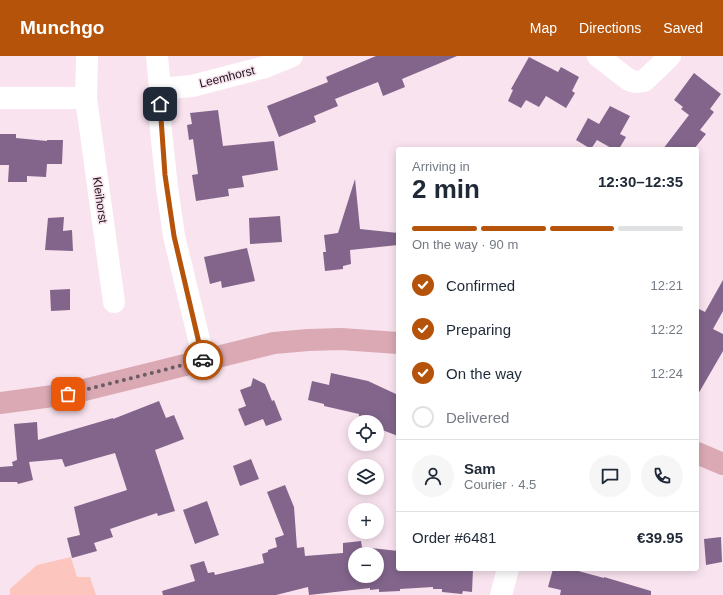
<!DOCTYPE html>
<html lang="en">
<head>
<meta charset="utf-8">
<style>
	body { margin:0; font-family:Helvetica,sans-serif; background:#f6f6f7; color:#1f2937; height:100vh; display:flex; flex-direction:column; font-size:15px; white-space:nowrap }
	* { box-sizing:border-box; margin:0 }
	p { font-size:13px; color:#747a83 }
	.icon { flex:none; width:22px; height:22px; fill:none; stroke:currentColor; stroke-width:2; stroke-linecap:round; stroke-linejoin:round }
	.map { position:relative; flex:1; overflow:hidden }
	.panel { position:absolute; left:396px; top:91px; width:303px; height:424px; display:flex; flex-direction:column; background:#fff; border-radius:4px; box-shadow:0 2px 10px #0003 }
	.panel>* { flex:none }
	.tools { position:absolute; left:348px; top:359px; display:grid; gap:8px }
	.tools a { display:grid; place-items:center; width:36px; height:36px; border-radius:50%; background:#fff; box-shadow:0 2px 10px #0003; font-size:20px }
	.pin { position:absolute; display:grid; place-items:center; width:34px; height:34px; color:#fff; margin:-17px; border-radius:8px; box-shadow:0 2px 6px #0006 }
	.courier { position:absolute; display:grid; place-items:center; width:40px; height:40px; margin:-20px; border:3px solid #b45309; border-radius:50%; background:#fff; color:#222; box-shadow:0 1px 5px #0007 }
	.head em { font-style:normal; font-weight:600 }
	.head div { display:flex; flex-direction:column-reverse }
	.head { display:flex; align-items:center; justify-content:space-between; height:68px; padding:0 16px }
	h1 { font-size:26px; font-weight:600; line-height:30px }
	.bar { display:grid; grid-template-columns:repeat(4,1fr); gap:6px 4px; align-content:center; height:48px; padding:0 16px }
	.bar i { height:5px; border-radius:3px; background:#e0e1e3 }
	.bar .active { background:#b45309 }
	.bar p { grid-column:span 4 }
	.line { display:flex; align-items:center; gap:10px; padding:0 16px; border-top:1px solid #e0e1e3 }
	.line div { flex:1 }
	.round { display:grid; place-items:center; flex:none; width:42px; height:42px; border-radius:21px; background:#f6f6f7 }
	ol { padding:0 16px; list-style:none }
	li { display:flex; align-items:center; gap:12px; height:44px }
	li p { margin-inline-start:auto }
	li .icon { padding:4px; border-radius:50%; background:#b45309; color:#fff; stroke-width:4 }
	li:last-child { color:#747a83 }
	li i { width:22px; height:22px; border:2px solid #e0e1e3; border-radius:50% }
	header { display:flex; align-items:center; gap:24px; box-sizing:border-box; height:56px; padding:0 20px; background:#b45309; color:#fff }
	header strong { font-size:19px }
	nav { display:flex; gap:22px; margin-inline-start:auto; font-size:14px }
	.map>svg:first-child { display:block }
	.green { fill:#fcc6be }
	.building { fill:#83658b; fill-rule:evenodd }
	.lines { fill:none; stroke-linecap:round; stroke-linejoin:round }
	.minor { stroke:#fff; stroke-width:22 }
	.major { stroke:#daa9b4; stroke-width:22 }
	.done { stroke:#695c63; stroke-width:4; stroke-dasharray:0 7.2 }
	.route { stroke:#b45309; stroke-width:5 }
	.labels { text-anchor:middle; stroke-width:3; stroke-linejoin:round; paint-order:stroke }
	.street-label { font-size:12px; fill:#1b1318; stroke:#f9e3ef }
</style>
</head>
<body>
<header>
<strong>Munchgo</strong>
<nav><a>Map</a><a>Directions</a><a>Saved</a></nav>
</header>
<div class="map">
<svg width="723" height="539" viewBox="0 0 723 539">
	<rect width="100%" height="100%" fill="#f9e3ef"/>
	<!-- green -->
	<path class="green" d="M 71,501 L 77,521 L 90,521 L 96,539 L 10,539 L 10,533 L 37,509 Z"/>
	<!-- building -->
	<path class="building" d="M 376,0 L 457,0 L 402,23 L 405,31 L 383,40 L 378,26 L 335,43 L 338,50 L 314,60 L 316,66 L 279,81 L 267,50 L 328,26 L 326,21 Z
		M 529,1 L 558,16 L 561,11 L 579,21 L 572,35 L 575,37 L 566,52 L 546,40 L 539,51 L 526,44 L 521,52 L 508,45 L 513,34 L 511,33 Z
		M 694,17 L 721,38 L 710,53 L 714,56 L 700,74 L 706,78 L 694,93 L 663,93 L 689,59 L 681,53 L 683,51 L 674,44 Z
		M 610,50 L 630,60 L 620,78 L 626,81 L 619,93 L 613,93 L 597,84 L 591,93 L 576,84 L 588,62 L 599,68 Z
		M 218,54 L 223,90 L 274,85 L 278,114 L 242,120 L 244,131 L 228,133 L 229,140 L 196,145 L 192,119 L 198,118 L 193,83 L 189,84 L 187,69 L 192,68 L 190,57 Z
		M 0,78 L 16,78 L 16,82 L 47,85 L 47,84 L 63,84 L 62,108 L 47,108 L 46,121 L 27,120 L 27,126 L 8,126 L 9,109 L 0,109 Z
		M 355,123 L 360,173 L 398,177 L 398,189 L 350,194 L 351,208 L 343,210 L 343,213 L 325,215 L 323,196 L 326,196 L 324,179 L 338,177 Z
		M 280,160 L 282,186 L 250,188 L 249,162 Z
		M 64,161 L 63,175 L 72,174 L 73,195 L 45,194 L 48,162 Z
		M 247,192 L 255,225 L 222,232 L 221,225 L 210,228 L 204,201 Z
		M 723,224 L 723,255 L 713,273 L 723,278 L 723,295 L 697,340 L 697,252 L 705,256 Z
		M 70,233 L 70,254 L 51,255 L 50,234 Z
		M 331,317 L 368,325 L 398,339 L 398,380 L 377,372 L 377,366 L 358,366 L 359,358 L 324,350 L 324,348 L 308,344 L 312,325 L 329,329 Z
		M 253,322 L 265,328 L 272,345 L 274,344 L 282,364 L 266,370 L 263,363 L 245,370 L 238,353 L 246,350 L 240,334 L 251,330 Z
		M 159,345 L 166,362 L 174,359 L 184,383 L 155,394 L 175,455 L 158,460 L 157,457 L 110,473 L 113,481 L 94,487 L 97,495 L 72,502 L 67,482 L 80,479 L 74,451 L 127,434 L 115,397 L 65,411 L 62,403 L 29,406 L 33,424 L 18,428 L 17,426 L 0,426 L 0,411 L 13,410 L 12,406 L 17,404 L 14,368 L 37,366 L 38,384 L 113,362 L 113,363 Z
		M 251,403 L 259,423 L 240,430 L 233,410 Z
		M 285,429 L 294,451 L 297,492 L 304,491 L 305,500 L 343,497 L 343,487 L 361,485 L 362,491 L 398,495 L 398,513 L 473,513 L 472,536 L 463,535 L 462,538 L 442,536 L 442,533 L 433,533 L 433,531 L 400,533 L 400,535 L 379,536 L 379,533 L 370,534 L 370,532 L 309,539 L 308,531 L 276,539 L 163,539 L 162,535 L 195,525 L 190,509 L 204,505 L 208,517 L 214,516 L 215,519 L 264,507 L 262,498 L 268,496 L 268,494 L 277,491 L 275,482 L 284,479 L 267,436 ZM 355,498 L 377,498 L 377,520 L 355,520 Z
		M 207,445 L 219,479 L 195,488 L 183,454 Z
		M 721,481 L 722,506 L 706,509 L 704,483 Z
		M 553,513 L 571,513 L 604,522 L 604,521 L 651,535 L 651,539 L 560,539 L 561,534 L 548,531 Z"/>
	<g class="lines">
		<!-- minor -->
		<path class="minor" d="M 87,0 L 86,42 L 114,246
			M 157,0 L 160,33 L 160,64 L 163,94 L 167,131 L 174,180 L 204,304
			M 598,0 L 629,24 L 635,26 L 644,25 L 670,0
			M 160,33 L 192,30 L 265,11 L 292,0
			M 0,42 L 86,42
			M 501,539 L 508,513"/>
		<!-- major -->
		<path class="major" d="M 0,347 L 68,338 L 274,287 L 308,284 L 341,283 L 398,287
			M 697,397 L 723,408"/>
	</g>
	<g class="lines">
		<!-- done -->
		<path class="done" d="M 68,338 L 203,304"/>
		<!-- route -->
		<path class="route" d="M 160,48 L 165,119 L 174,180 L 203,304"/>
	</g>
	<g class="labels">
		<!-- street labels -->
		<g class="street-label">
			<text transform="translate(227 21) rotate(-14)" y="4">Leemhorst</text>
			<text transform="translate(100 144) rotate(82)" y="4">Kleihorst</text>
		</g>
	</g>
</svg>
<div class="tools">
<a><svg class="icon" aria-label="locate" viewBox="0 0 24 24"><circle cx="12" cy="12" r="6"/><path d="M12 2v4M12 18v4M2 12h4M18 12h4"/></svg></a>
<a><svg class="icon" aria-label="layers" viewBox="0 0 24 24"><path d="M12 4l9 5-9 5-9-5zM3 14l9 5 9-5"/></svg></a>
<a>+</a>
<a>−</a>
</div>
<div class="pin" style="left:68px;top:338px;background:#ea580c"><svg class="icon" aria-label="bag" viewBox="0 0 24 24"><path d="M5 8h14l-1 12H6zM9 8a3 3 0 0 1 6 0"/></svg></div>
<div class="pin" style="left:160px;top:48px;background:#1f2937"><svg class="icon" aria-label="home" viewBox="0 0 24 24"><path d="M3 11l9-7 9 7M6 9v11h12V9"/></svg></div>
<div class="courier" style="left:203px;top:304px"><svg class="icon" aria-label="car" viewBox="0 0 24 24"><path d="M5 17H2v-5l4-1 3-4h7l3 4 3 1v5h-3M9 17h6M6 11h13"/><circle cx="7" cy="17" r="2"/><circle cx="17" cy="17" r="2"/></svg></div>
<section class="panel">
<div class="head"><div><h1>2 min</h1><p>Arriving in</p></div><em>12:30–12:35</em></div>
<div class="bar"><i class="active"></i><i class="active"></i><i class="active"></i><i></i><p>On the way · 90 m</p></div>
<ol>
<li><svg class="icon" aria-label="check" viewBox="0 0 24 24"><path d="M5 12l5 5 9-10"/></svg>Confirmed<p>12:21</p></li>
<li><svg class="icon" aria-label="check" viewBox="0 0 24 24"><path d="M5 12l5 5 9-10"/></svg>Preparing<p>12:22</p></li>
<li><svg class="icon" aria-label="check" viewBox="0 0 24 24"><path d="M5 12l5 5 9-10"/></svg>On the way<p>12:24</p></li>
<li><i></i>Delivered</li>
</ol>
<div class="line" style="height:72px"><a class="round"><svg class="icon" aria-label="person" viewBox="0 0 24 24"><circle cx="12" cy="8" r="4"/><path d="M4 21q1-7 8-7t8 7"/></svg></a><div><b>Sam</b><p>Courier · 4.5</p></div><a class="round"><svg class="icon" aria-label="chat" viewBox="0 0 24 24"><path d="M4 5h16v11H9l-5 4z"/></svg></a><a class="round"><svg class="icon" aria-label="phone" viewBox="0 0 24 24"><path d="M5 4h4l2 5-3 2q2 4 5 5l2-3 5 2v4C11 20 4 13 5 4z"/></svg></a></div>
<div class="line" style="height:52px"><div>Order #6481</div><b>€39.95</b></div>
</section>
</div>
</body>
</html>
